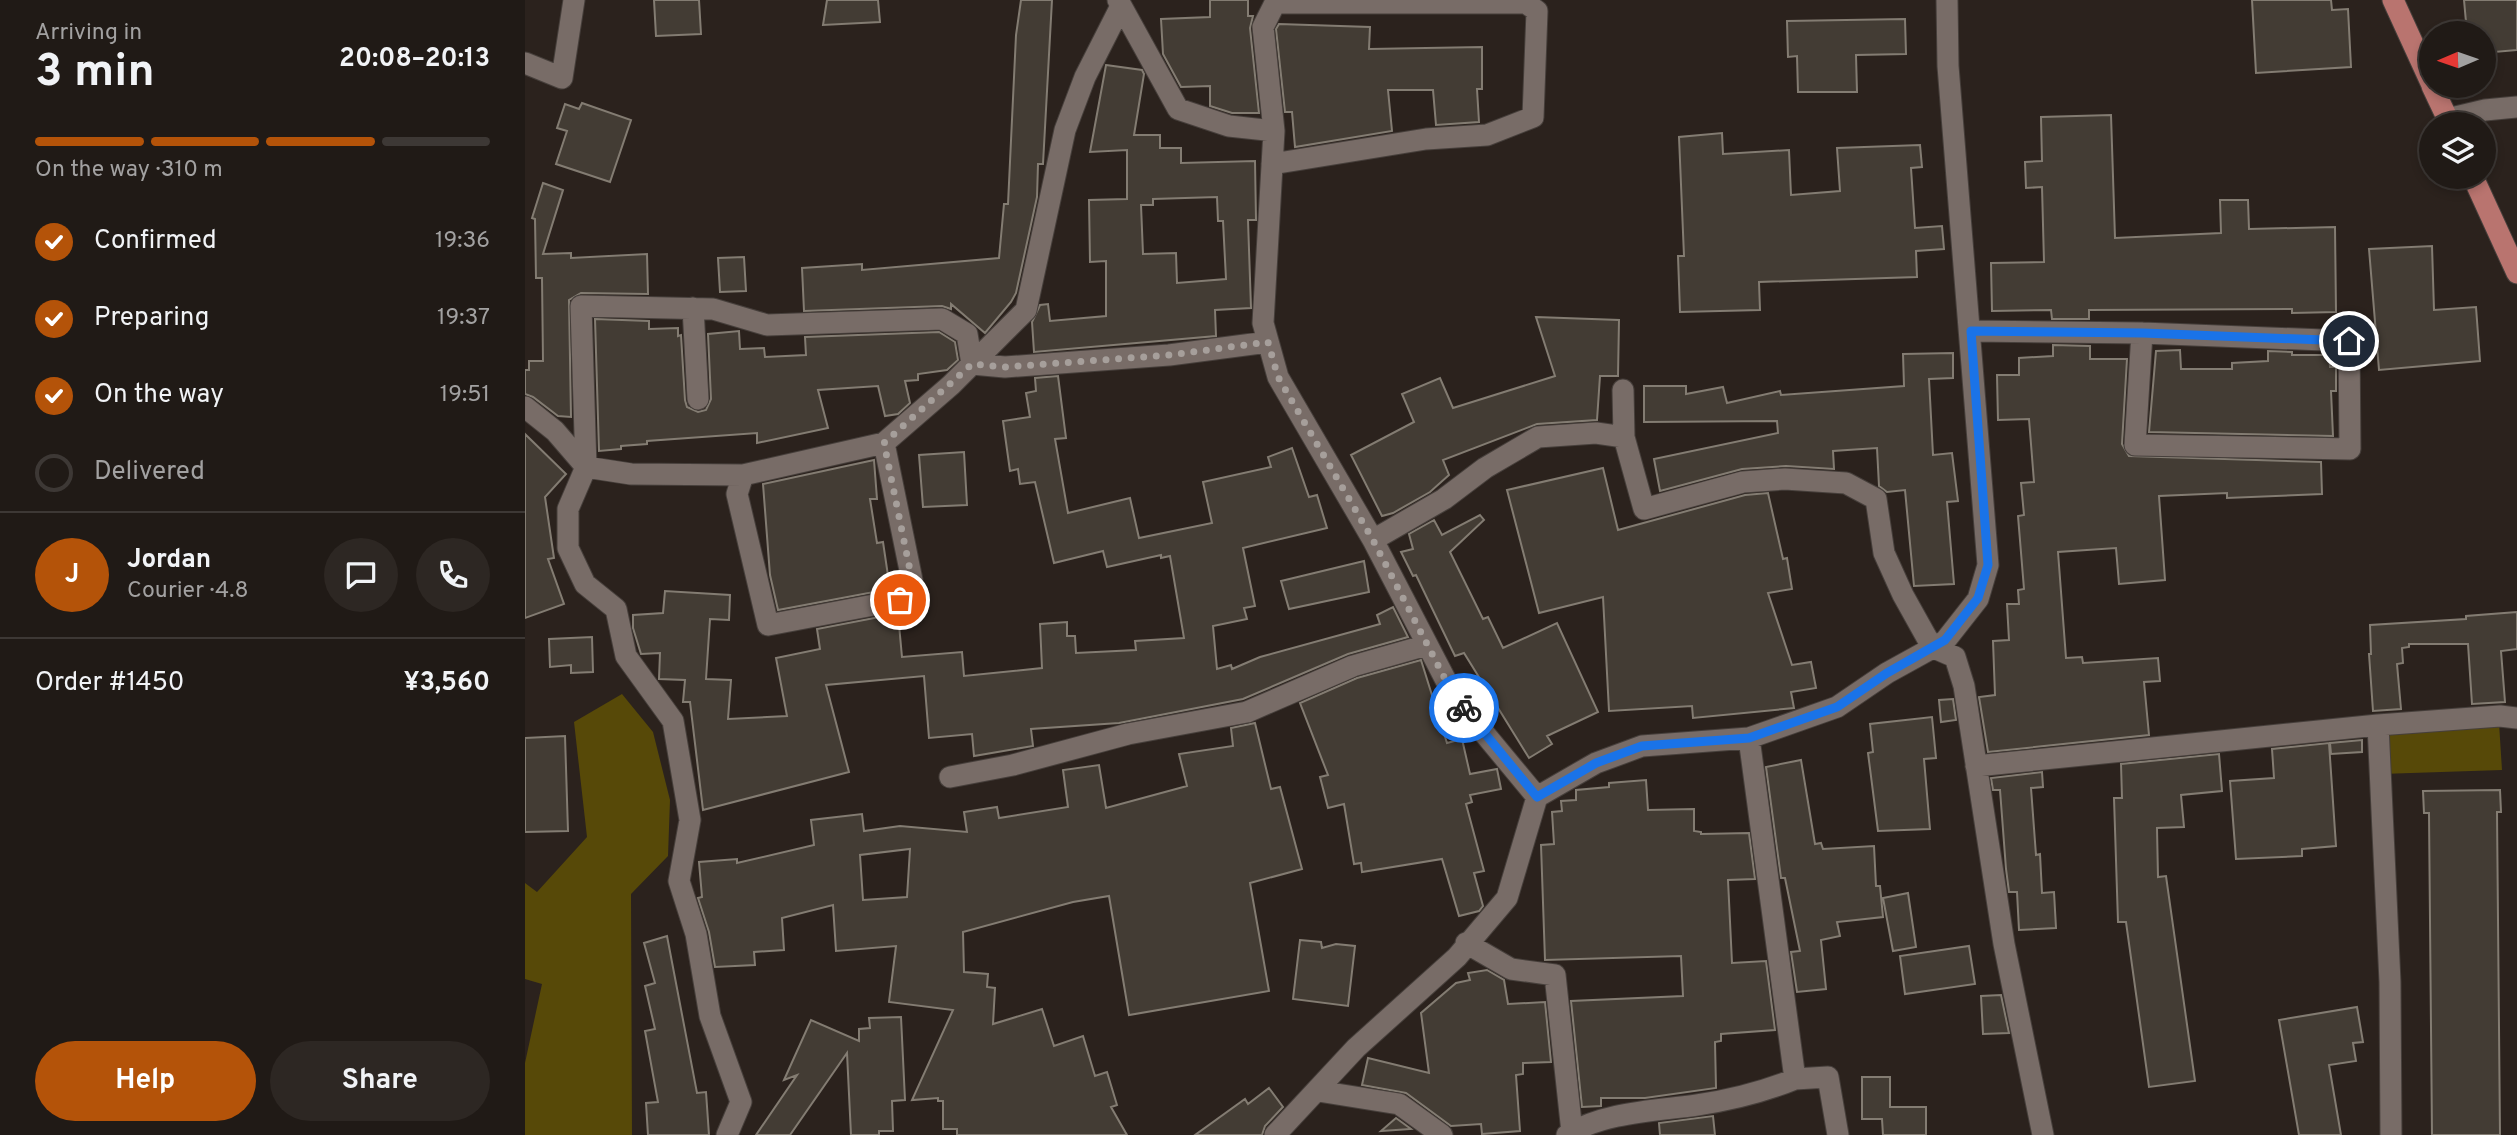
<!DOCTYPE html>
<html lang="en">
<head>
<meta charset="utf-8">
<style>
	body { margin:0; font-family:Overpass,sans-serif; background:#2d2723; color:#f1f3f6; height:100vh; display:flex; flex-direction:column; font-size:26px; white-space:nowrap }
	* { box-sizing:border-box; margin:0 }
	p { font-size:23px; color:#a2a1a1 }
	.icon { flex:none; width:38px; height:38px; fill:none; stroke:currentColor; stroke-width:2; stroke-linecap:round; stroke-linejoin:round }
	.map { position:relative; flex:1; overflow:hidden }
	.details { display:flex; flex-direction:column; background:#201a16; width:525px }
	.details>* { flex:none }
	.needle { width:46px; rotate:268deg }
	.controls { position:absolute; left:1894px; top:21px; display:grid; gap:14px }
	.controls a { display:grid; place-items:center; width:77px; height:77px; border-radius:50%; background:#201a16; box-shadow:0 4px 10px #0003,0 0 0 2px #3d3835; font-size:35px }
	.pin { position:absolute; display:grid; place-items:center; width:60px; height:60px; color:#fff; margin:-30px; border:4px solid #fff; border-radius:50%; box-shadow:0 2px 7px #0007 }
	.courier { position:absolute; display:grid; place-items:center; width:70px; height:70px; margin:-35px; border:5px solid #1a73e8; border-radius:50%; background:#fff; color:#222; box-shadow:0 2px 9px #0007 }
	.summary em { font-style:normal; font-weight:700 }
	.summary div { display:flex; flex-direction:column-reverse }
	.summary { display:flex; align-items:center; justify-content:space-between; height:119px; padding:0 35px }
	h1 { font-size:46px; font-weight:700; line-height:52px }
	.bar { display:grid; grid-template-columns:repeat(4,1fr); gap:10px 7px; align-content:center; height:84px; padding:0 35px }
	.bar i { height:9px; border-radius:5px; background:#3d3835 }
	.bar .current { background:#b45309 }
	.bar p { grid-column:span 4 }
	.line { display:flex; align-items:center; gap:18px; padding:0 35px; border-top:2px solid #3d3835 }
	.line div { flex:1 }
	.round { display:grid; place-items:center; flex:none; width:74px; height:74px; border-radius:37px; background:#2d2723 }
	ol { padding:0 35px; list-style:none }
	li { display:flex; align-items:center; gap:21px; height:77px }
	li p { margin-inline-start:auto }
	li .icon { padding:7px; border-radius:50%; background:#b45309; color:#fff; stroke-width:4 }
	li:last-child { color:#a2a1a1 }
	li i { width:38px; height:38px; border:4px solid #3d3835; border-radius:50% }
	.button { display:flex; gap:14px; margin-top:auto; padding:14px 35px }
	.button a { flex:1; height:80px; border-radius:42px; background:#b45309; color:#fff; font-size:28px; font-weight:700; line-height:80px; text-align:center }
	.button a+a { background:#2d2723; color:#f1f3f6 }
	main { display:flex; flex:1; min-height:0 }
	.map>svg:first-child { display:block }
	.green { fill:#574908 }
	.building { fill:#433c34; stroke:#837c72; stroke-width:2; fill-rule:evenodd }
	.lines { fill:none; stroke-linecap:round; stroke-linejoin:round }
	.minor-casing { stroke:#463f3b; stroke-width:23 }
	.major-casing { stroke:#463f3b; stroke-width:23 }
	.minor { stroke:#786c67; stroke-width:21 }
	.major { stroke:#b9746f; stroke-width:21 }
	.done { stroke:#a69f9b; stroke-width:7; stroke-dasharray:0 12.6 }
	.route { stroke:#1a73e8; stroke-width:9 }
</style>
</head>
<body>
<main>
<section class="details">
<div class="summary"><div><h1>3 min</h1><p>Arriving in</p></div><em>20:08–20:13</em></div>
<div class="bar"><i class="current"></i><i class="current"></i><i class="current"></i><i></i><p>On the way · 310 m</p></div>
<ol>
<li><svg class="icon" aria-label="check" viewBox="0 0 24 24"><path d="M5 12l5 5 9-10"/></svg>Confirmed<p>19:36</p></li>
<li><svg class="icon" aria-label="check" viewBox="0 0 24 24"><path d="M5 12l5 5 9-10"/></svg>Preparing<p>19:37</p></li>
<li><svg class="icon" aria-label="check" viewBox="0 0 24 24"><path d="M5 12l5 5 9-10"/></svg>On the way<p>19:51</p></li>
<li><i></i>Delivered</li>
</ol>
<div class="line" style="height:126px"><b class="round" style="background:#b45309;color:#fff">J</b><div><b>Jordan</b><p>Courier · 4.8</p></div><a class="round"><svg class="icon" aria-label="chat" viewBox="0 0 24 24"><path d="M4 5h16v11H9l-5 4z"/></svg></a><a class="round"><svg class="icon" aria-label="phone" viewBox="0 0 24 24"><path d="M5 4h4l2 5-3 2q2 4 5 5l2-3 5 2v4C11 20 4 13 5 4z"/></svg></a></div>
<div class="line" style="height:91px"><div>Order #1450</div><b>¥3,560</b></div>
<div class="button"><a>Help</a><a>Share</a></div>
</section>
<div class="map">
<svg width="1992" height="1135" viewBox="0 0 1992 1135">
	<rect width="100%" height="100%" fill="#2b221d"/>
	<!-- green -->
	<path class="green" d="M 97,694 L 128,732 L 145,800 L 143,856 L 106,894 L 107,1135 L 0,1135 L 0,1063 L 17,984 L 0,979 L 0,883 L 12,892 L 62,837 L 49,722 Z
		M 1974,723 L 1977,770 L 1856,774 L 1853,725 Z"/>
	<!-- building -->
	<path class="building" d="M 129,0 L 174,0 L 176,34 L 131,36 Z
		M 302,0 L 353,0 L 355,22 L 298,25 Z
		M 496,0 L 527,0 L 518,164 L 513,164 L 512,197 L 491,293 L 486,302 L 460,333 L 426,304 L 426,309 L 417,306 L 279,311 L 277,268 L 337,264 L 337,270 L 474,258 L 479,204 L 483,204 L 491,35 Z
		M 685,0 L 723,0 L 723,16 L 728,16 L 725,28 L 734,113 L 707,113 L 685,106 L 685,86 L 656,87 L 638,54 L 636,19 L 685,17 Z
		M 1727,0 L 1806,0 L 1807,10 L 1823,9 L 1826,67 L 1731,73 Z
		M 1939,0 L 1992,0 L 1992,50 L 1958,53 L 1958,33 L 1942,33 Z
		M 1380,19 L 1381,54 L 1331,55 L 1332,92 L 1273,92 L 1272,56 L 1263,57 L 1262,21 Z
		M 754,24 L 845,27 L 844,49 L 957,47 L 957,89 L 952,89 L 954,122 L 911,125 L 908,90 L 863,90 L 867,131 L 770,147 L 767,112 L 760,112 L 751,29 Z
		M 581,65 L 617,70 L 619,74 L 609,135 L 635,135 L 635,148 L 656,148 L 656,163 L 730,161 L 731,220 L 723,220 L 726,308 L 690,310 L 691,336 L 509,352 L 507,322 L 515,305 L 523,304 L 525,321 L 581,316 L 581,261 L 565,262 L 564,200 L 602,199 L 602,150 L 565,152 ZM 692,197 L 693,221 L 698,221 L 701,279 L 652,283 L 651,253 L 618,254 L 616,205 L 628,205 L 628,199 Z
		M 57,103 L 106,120 L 85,182 L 31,164 L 42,131 L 32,128 L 40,104 L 54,109 Z
		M 1586,115 L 1590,238 L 1696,233 L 1695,200 L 1723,200 L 1724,229 L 1810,227 L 1811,312 L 1767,313 L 1767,309 L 1564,310 L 1564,319 L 1527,319 L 1526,310 L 1467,311 L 1466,263 L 1519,262 L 1517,187 L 1501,188 L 1500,162 L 1517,161 L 1516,117 Z
		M 1197,133 L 1198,154 L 1264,150 L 1266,195 L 1315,191 L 1312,148 L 1395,145 L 1397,167 L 1386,168 L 1390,228 L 1417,226 L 1419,249 L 1391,251 L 1392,277 L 1234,282 L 1235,310 L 1155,312 L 1153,256 L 1159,256 L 1154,137 Z
		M 18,183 L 38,190 L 18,254 L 46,253 L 46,258 L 122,254 L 123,294 L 56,293 L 44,300 L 46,417 L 33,416 L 8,397 L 0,394 L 0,370 L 4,370 L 4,361 L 18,361 L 17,278 L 11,278 L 10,219 L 7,218 Z
		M 1907,246 L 1909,310 L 1951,307 L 1955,361 L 1854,370 L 1844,249 Z
		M 219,257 L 221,291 L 195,292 L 193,258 Z
		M 1011,317 L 1094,320 L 1093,376 L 1075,376 L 1072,420 L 1012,424 L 918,460 L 924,475 L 905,492 L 868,513 L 857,516 L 826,455 L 889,422 L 877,394 L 915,378 L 928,408 L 1030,376 Z
		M 70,319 L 124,321 L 124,329 L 153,328 L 153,336 L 156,335 L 160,400 L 162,407 L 173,412 L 181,410 L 186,399 L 183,334 L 214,331 L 215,349 L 239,348 L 240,357 L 281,355 L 280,337 L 414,332 L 430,342 L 433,360 L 422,370 L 393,374 L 393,380 L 380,381 L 385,403 L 373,414 L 360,416 L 353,386 L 293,390 L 303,428 L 232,443 L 232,433 L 122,441 L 122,444 L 96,446 L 96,449 L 74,451 Z
		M 1528,345 L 1565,346 L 1565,359 L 1602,359 L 1597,444 L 1604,456 L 1796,462 L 1797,494 L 1702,498 L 1702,493 L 1634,496 L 1640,580 L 1594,584 L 1591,548 L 1533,552 L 1541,658 L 1557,657 L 1558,663 L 1633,658 L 1635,681 L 1619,682 L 1624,735 L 1463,752 L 1454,697 L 1470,695 L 1468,641 L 1484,640 L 1482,604 L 1494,604 L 1493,590 L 1499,589 L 1493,516 L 1499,515 L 1496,483 L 1509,482 L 1504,419 L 1473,420 L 1472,375 L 1494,375 L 1494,358 L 1528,356 Z
		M 1655,350 L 1656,369 L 1707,369 L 1707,363 L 1743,361 L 1743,351 L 1767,352 L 1767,355 L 1804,355 L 1805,367 L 1811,367 L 1811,391 L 1806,391 L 1808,436 L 1624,432 L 1631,351 Z
		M 1428,353 L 1428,378 L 1404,379 L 1408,455 L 1427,453 L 1433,501 L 1422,502 L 1429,584 L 1389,586 L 1380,490 L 1362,492 L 1354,486 L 1352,448 L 1308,451 L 1309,469 L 1261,466 L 1217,469 L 1135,491 L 1129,459 L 1253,433 L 1252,421 L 1119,422 L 1119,386 L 1161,386 L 1161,394 L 1198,387 L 1202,403 L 1255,391 L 1256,395 L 1379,386 L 1378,354 Z
		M 533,376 L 541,438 L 530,439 L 543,513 L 605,498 L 614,538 L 687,523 L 678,482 L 746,467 L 743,457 L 767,448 L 784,497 L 792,495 L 802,528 L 718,548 L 730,606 L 719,608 L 722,619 L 688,626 L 692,669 L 706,665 L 707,669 L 735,657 L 855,624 L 852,615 L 868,607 L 883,637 L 823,654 L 718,699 L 594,723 L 506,729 L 508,746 L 449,756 L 447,734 L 404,738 L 399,676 L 301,685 L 324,772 L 178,810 L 165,702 L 158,702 L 160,680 L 134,679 L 135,653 L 116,654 L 108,628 L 108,615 L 138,613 L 140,591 L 205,595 L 204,620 L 185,619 L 181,679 L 206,680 L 203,719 L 262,716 L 251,658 L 295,649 L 292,629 L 370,614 L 373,614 L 377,657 L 437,652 L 439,676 L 517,668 L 515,624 L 542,622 L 542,636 L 550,636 L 551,653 L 611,650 L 610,641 L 659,638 L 645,556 L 636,558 L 636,555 L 582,567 L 578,551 L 529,563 L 510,482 L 495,484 L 493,469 L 485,471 L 478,421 L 505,417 L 501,393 L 511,391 L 510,378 Z
		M 0,434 L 41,474 L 20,497 L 29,558 L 23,559 L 39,604 L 0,618 Z
		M 439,452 L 442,505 L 398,507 L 394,455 Z
		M 349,460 L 352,499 L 345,499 L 352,543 L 358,542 L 365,589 L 253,610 L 245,575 L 238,484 Z
		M 1078,468 L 1093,530 L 1220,495 L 1243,493 L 1258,559 L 1262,558 L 1267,589 L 1243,593 L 1267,665 L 1286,662 L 1291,688 L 1266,692 L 1269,708 L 1168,718 L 1167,706 L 1084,711 L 1078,597 L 1014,613 L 982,490 Z
		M 955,515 L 959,520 L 925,552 L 958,619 L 963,617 L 978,648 L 1032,623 L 1073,712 L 1022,736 L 1027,744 L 1004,758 L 939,653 L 930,656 L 891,575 L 888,576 L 876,552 L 888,549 L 884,534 L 909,520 L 917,535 Z
		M 839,561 L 844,592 L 764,609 L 756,581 Z
		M 1992,612 L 1992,649 L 1976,651 L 1980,702 L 1947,704 L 1943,644 L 1884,644 L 1884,647 L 1877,648 L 1878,663 L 1872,664 L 1876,709 L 1848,711 L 1844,654 L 1846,654 L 1845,625 L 1941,619 L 1941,616 Z
		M 67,637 L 68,672 L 46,673 L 46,665 L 25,667 L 24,639 Z
		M 896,660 L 922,743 L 937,739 L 945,774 L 972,769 L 976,789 L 945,795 L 947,802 L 941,804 L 959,871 L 949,873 L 958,906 L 954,911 L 934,916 L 917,859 L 837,872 L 836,863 L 829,864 L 819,804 L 803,808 L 795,777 L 803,775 L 775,703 L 832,678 Z
		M 1428,699 L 1431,720 L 1416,722 L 1414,700 Z
		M 1407,717 L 1411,758 L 1399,759 L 1405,829 L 1353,831 L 1343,753 L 1348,752 L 1345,724 Z
		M 730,723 L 746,789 L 755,787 L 777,869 L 725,883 L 744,991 L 604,1015 L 584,896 L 548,902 L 438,932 L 439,972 L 463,974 L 462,987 L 470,988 L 468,1024 L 517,1009 L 529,1046 L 558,1036 L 570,1076 L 582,1072 L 592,1105 L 586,1107 L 602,1135 L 432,1135 L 432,1129 L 418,1129 L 418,1101 L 413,1101 L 413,1098 L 387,1100 L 428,1010 L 364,1002 L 371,946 L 311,951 L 308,905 L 257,918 L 259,950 L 229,952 L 230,965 L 190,967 L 184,932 L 173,898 L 177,897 L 174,862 L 212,859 L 212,863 L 289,845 L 286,820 L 337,814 L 339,831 L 375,826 L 442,832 L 439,812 L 472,807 L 474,818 L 543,807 L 538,770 L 574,765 L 581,808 L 662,786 L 654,754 L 708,746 L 706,728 ZM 385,849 L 382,897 L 338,900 L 335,855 Z
		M 40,736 L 43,831 L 0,832 L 0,738 Z
		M 1837,740 L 1837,752 L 1806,754 L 1805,743 Z
		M 1804,743 L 1811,846 L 1777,849 L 1777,856 L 1711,859 L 1705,781 L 1749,778 L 1747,749 Z
		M 1694,754 L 1697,791 L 1656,795 L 1659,827 L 1632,828 L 1633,877 L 1641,876 L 1670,1081 L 1624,1087 L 1601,922 L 1593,922 L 1589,798 L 1597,798 L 1596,764 Z
		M 1276,760 L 1290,844 L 1296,843 L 1298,849 L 1349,846 L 1351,886 L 1355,886 L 1358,917 L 1312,922 L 1315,936 L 1296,940 L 1301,989 L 1272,992 L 1266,952 L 1275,951 L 1260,878 L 1256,878 L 1241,767 Z
		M 1517,772 L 1518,787 L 1506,788 L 1511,855 L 1515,854 L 1517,893 L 1529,892 L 1531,928 L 1494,930 L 1492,892 L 1484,892 L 1481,869 L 1475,790 L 1468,790 L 1466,778 Z
		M 1121,780 L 1123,810 L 1169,809 L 1169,831 L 1176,832 L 1176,834 L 1224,833 L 1230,879 L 1203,880 L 1207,963 L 1241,961 L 1250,1030 L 1196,1034 L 1196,1041 L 1190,1042 L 1191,1088 L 1120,1098 L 1076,1098 L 1076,1106 L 1057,1107 L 1046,1001 L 1158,996 L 1156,956 L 1020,960 L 1016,845 L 1029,844 L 1027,812 L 1037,811 L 1036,801 L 1051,800 L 1051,790 L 1084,787 L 1084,783 Z
		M 1975,790 L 1976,812 L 1972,812 L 1975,1135 L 1907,1135 L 1904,813 L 1899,813 L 1898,791 Z
		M 1383,893 L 1391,947 L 1368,951 L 1358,898 Z
		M 142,936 L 172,1093 L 181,1092 L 184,1135 L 123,1135 L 121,1103 L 133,1102 L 120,1031 L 130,1029 L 120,986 L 130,983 L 119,943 Z
		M 775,940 L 796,942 L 797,948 L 811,944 L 830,946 L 823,1006 L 768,999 Z
		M 1444,946 L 1450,984 L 1380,994 L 1375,956 Z
		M 962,970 L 979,980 L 983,1004 L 1020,1002 L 1026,1062 L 998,1063 L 998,1074 L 991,1075 L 995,1131 L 957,1134 L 956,1124 L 926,1126 L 881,1093 L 837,1085 L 843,1058 L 904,1073 L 896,1013 L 931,983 L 945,980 L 943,973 Z
		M 1476,995 L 1484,1033 L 1458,1034 L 1456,996 Z
		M 1832,1007 L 1838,1042 L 1828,1043 L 1831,1061 L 1804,1065 L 1816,1135 L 1774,1135 L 1754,1020 Z
		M 376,1017 L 380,1100 L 367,1101 L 368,1131 L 354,1131 L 354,1135 L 326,1135 L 322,1053 L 265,1135 L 231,1135 L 272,1075 L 259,1080 L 286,1020 L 334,1041 L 334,1029 L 345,1028 L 344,1018 Z
		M 1337,1077 L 1365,1077 L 1365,1107 L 1401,1107 L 1401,1135 L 1358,1135 L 1357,1119 L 1337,1119 Z
		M 744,1088 L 758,1107 L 740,1126 L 737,1135 L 670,1135 L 720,1099 L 723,1104 Z
		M 1188,1116 L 1190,1135 L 1135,1135 L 1134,1123 Z
		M 871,1118 L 886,1129 L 856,1131 Z"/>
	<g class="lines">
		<defs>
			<path id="minor" d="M 593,0 L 653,109 L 704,126 L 749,131 L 738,323 L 753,377 L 848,540 L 930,698 L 1012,797
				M 750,0 L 750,3 L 1001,3 L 1001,0
				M 0,63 L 37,78 L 49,0
				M 1922,119 L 1960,110 L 1992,107
				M 749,131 L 738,27 L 750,3
				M 747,164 L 901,139 L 962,135 L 1008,117 L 1012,11 L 1001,3
				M 168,308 L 173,399
				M 1446,331 L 1617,333 L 1824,341 L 1825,449 L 1610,445 L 1617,333
				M 1098,390 L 1099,437
				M 0,407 L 30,431 L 61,467 L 106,474 L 218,475 L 359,443 L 426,385 L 501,310 L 540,130 L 560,77 L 596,6
				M 218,475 L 212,494 L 243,625 L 375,600 L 387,580 L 359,443
				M 848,540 L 919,499 L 960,468 L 1013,437 L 1071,433 L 1099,437 L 1119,509 L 1218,482 L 1260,479 L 1321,483 L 1351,499 L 1359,553 L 1378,595 L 1407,647 L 1430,657 L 1439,686 L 1479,944 L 1518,1135
				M 1853,725 L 1865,982 L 1866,1135
				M 1224,738 L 1270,1079 L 1303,1077 L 1313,1135
				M 1451,766 L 1853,725 L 1975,716 L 1992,718
				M 425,777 L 488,765 L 603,734 L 722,712 L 828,666 L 902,645
				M 941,943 L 986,969 L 1030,975 L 1047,1132
				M 793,1091 L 874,1104 L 917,1135
				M 202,1135 L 216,1102 L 185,1016 L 171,934 L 154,881 L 165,820 L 148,721 L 101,656 L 91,609 L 60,584 L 43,548 L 43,509 L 61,467 L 56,306 L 188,309 L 242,325 L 417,319 L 442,334 L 447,364 L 480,367 L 644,355 L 743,342
				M 750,1135 L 831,1048 L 932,957 L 982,898 L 1012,797 L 1071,763 L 1117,746 L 1224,738 L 1312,707 L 1362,673 L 1420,641 L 1453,599 L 1463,565 L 1423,66 L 1422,0
				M 1042,1135 C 1079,1112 1130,1111 1172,1105 C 1206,1100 1238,1092 1270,1079"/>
			<path id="major" d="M 1868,0 L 1906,83
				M 1907,86 L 1925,124
				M 1948,177 L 1992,273"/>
		</defs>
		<!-- minor casing -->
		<use href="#minor" class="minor-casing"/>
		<!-- major casing -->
		<use href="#major" class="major-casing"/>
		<!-- minor -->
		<use href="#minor" class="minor"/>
		<!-- major -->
		<use href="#major" class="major"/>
	</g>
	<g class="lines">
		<!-- done -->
		<path class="done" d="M 375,600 L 387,580 L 359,443 L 447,364 L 480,367 L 645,355 L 743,342 L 753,377 L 848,540 L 930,698 L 939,708"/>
		<!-- route -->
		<path class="route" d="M 939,708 L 1012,797 L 1071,763 L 1117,746 L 1224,738 L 1312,707 L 1362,673 L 1420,640 L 1453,598 L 1463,565 L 1446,331 L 1618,333 L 1824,341"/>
	</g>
</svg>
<div class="controls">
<a><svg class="needle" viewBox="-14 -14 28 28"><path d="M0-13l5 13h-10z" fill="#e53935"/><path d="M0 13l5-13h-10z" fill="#a2a1a1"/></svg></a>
<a><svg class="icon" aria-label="layers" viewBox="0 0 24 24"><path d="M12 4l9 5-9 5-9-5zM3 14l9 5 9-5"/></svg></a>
</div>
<div class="pin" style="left:375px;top:600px;background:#ea580c"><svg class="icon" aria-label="bag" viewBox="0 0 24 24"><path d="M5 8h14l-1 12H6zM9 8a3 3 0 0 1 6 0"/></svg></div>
<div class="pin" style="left:1824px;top:341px;background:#1f2937"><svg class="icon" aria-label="home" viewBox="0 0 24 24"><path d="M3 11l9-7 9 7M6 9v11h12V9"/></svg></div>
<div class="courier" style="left:939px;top:708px"><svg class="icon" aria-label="bike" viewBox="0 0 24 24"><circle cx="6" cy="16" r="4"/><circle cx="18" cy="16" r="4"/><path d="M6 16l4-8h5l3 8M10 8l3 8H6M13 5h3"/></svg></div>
</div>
</main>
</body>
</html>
